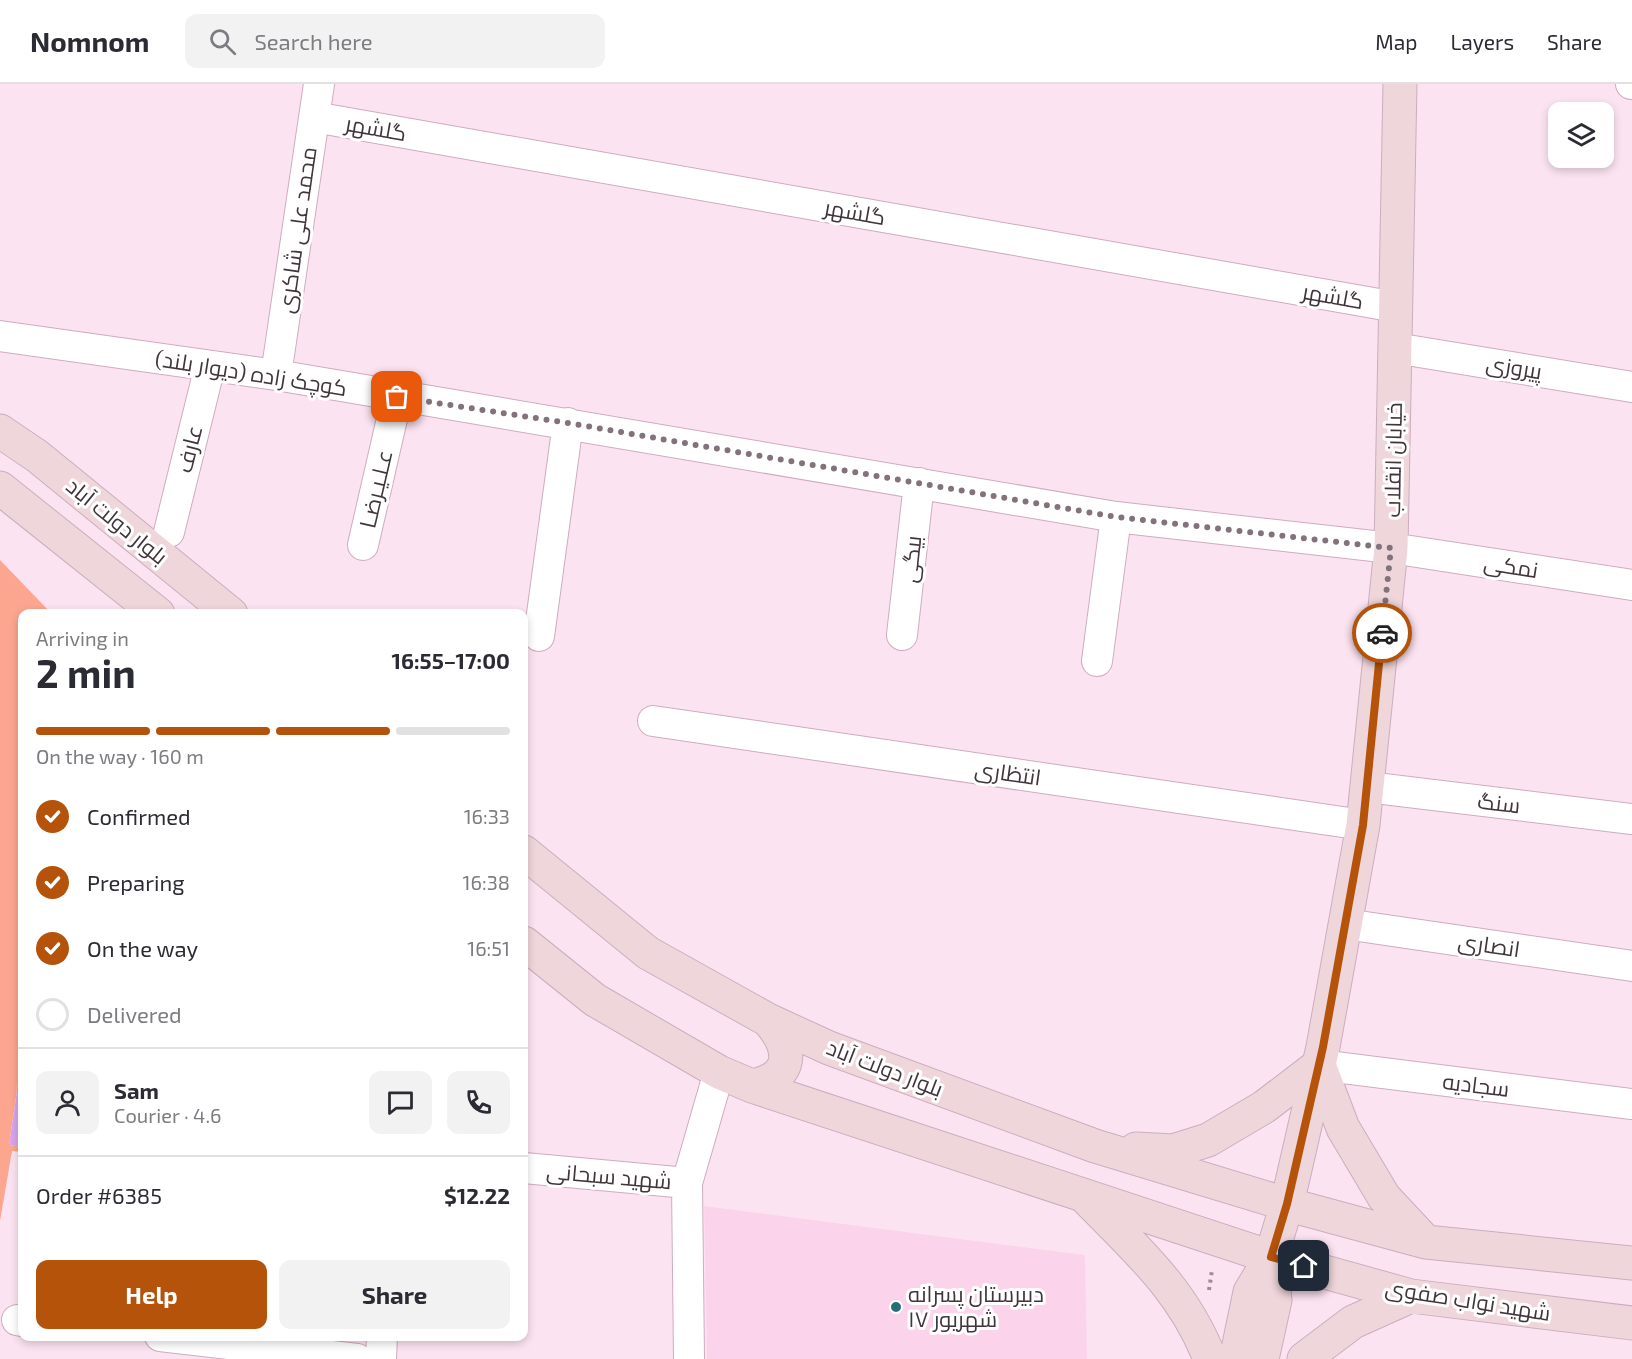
<!DOCTYPE html>
<html lang="en">
<head>
<meta charset="utf-8">
<style>
	body { margin:0; font-family:"Exo 2",Cairo,sans-serif; background:#f2f2f3; color:#2b2b33; height:100vh; display:flex; flex-direction:column; font-size:22px; white-space:nowrap }
	* { box-sizing:border-box; margin:0 }
	p { font-size:20px; color:#7c7c81 }
	.icon { flex:none; width:33px; height:33px; fill:none; stroke:currentColor; stroke-width:2; stroke-linecap:round; stroke-linejoin:round }
	.map { position:relative; flex:1; overflow:hidden }
	.side { position:absolute; left:18px; top:525px; width:510px; height:732px; display:flex; flex-direction:column; background:#fff; border-radius:12px; box-shadow:0 3px 9px #0003 }
	.side>* { flex:none }
	.buttons { position:absolute; left:1548px; top:18px; display:grid; gap:12px }
	.buttons a { display:grid; place-items:center; width:66px; height:66px; border-radius:12px; background:#fff; box-shadow:0 3px 9px #0003; font-size:30px }
	.pin { position:absolute; display:grid; place-items:center; width:51px; height:51px; color:#fff; margin:-26px; border-radius:12px; box-shadow:0 3px 9px #0006 }
	.courier { position:absolute; display:grid; place-items:center; width:60px; height:60px; margin:-30px; border:4px solid #b45309; border-radius:50%; background:#fff; color:#222; box-shadow:0 2px 8px #0007 }
	.summary em { font-style:normal; font-weight:700 }
	.summary div { display:flex; flex-direction:column-reverse }
	.summary { display:flex; align-items:center; justify-content:space-between; height:102px; padding:0 18px }
	h1 { font-size:39px; font-weight:700; line-height:45px }
	.bar { display:grid; grid-template-columns:repeat(4,1fr); gap:9px 6px; align-content:center; height:72px; padding:0 18px }
	.bar i { height:8px; border-radius:4px; background:#e1e1e2 }
	.bar .selected { background:#b45309 }
	.bar p { grid-column:span 4 }
	.line { display:flex; align-items:center; gap:15px; padding:0 18px; border-top:2px solid #e1e1e2 }
	.line div { flex:1 }
	.round { display:grid; place-items:center; flex:none; width:63px; height:63px; border-radius:12px; background:#f2f2f3 }
	ol { padding:0 18px; list-style:none }
	li { display:flex; align-items:center; gap:18px; height:66px }
	li p { margin-inline-start:auto }
	li .icon { padding:6px; border-radius:50%; background:#b45309; color:#fff; stroke-width:4 }
	li:last-child { color:#7c7c81 }
	li i { width:33px; height:33px; border:3px solid #e1e1e2; border-radius:50% }
	.primary-button { display:flex; gap:12px; margin-top:auto; padding:12px 18px }
	.primary-button a { flex:1; height:69px; border-radius:12px; background:#b45309; color:#fff; font-size:24px; font-weight:700; line-height:69px; text-align:center }
	.primary-button a+a { background:#f2f2f3; color:#2b2b33 }
	header { display:flex; align-items:center; gap:36px; box-sizing:border-box; height:84px; padding:0 30px; background:#fff; border-bottom:2px solid #e1e1e2 }
	header strong { font-size:28px }
	nav { display:flex; gap:33px; margin-inline-start:auto; font-size:21px }
	.search { width:420px; height:54px; background:#f2f2f3; display:flex; align-items:center; gap:15px; box-sizing:border-box; padding:0 21px; border-radius:12px; color:#7c7c81; font-size:22px }
	.map>svg:first-child { display:block }
	.built { fill:#fbd4eb }
	.green { fill:#fca68f }
	.building { fill:#d8a6eb }
	.lines { fill:none; stroke-linecap:round; stroke-linejoin:round }
	.minor-casing { stroke:#ccadbf; stroke-width:32 }
	.secondary-casing { stroke:#ccadbf; stroke-width:35 }
	.path { stroke:#9f8c97; stroke-width:4; stroke-dasharray:3 4.5; stroke-linecap:butt }
	.minor { stroke:#fff; stroke-width:30 }
	.secondary { stroke:#efd6da; stroke-width:33 }
	.done { stroke:#82727b; stroke-width:6; stroke-dasharray:0 10.8 }
	.route { stroke:#b45309; stroke-width:8 }
	.poi-dot { fill:#266e7a; stroke:#fff; stroke-width:2 }
	.labels { text-anchor:middle; stroke-width:6; stroke-linejoin:round; paint-order:stroke }
	.street-label { font-size:22px; fill:#41353c; stroke:#fff }
	.poi-label { font-size:22px; fill:#41353c; stroke:#fff; text-anchor:start }
</style>
</head>
<body>
<header>
<strong>Nomnom</strong>
<div class="search"><svg class="icon" aria-label="search" viewBox="0 0 24 24"><circle cx="10" cy="10" r="6"/><path d="M15 15l6 6"/></svg>Search here</div>
<nav><a>Map</a><a>Layers</a><a>Share</a></nav>
</header>
<div class="map">
<svg width="1632" height="1275" viewBox="0 0 1632 1275">
	<rect width="100%" height="100%" fill="#fce3f1"/>
	<!-- built -->
	<path class="built" d="M 704,1122 L 1085,1171 L 1087,1275 L 707,1275 Z"/>
	<!-- green -->
	<path class="green" d="M 0,476 L 51,529 L 22,530 L 22,971 L 9,1061 L 22,1063 L 22,1068 L 12,1067 L 0,1137 Z"/>
	<!-- building -->
	<path class="building" d="M 21,980 L 22,980 L 22,1063 L 9,1061 Z"/>
	<g class="lines">
		<defs>
			<path id="minor" d="M 1631,0 L 1632,0
				M 314,33 L 1396,223
				M 0,252 L 276,291 L 1116,433 L 1391,464 L 1632,501
				M 1395,264 L 1632,303
				M 276,291 L 319,0
				M 169,448 L 210,282
				M 363,461 L 397,313
				M 902,551 L 919,399
				M 539,552 L 568,339
				M 1097,577 L 1116,433
				M 653,637 L 1363,741
				M 1367,703 L 1632,735
				M 1345,840 L 1632,882
				M 1319,981 L 1632,1020
				M 524,1084 L 687,1099 L 719,988
				M 687,1099 L 689,1275
				M 17,1236 L 22,1237
				M 160,1252 L 357,1275
				M 381,1275 L 382,1252"/>
			<path id="secondary" d="M 0,347 L 37,372 L 231,530
				M 0,404 L 158,530
				M 524,768 L 648,869 L 768,936 L 829,964 L 1095,1062 L 1286,1120 L 1426,1158 L 1632,1179
				M 524,859 L 595,916 L 719,988 L 752,1002 L 1271,1173 L 1411,1212 L 1632,1239
				M 752,1002 C 795,993 793,964 768,936
				M 1136,1065 L 1173,1067 L 1208,1056 L 1264,1023 L 1319,981 L 1343,1044 L 1384,1113 L 1426,1158
				M 1087,1115 C 1137,1166 1184,1207 1210,1275
				M 1236,1275 L 1250,1208 L 1271,1173 L 1287,1120 L 1323,963 L 1363,741 L 1391,464 L 1400,0
				M 1262,1275 L 1275,1216 L 1271,1173
				M 1304,1275 L 1353,1238 L 1411,1212"/>
		</defs>
		<!-- minor casing -->
		<use href="#minor" class="minor-casing"/>
		<!-- secondary casing -->
		<use href="#secondary" class="secondary-casing"/>
		<!-- path -->
		<path class="path" d="M 1209,1206 L 1212,1186"/>
		<!-- minor -->
		<use href="#minor" class="minor"/>
		<!-- secondary -->
		<use href="#secondary" class="secondary"/>
	</g>
	<g class="lines">
		<!-- done -->
		<path class="done" d="M 397,313 L 568,339 L 1116,433 L 1391,464 L 1382,549"/>
		<!-- route -->
		<path class="route" d="M 1304,1182 L 1271,1173 L 1287,1120 L 1323,963 L 1363,741 L 1382,549"/>
	</g>
	<!-- markers -->
	<circle class="poi-dot" cx="896" cy="1223" r="6"/>
	<g class="labels">
		<!-- street labels -->
		<g class="street-label">
			<text transform="translate(376 44) rotate(10)" y="8">گلشهر</text>
			<text transform="translate(855 128) rotate(10)" y="8">گلشهر</text>
			<text transform="translate(297 146) rotate(-82)" y="8">محمد علی شاکری</text>
			<text transform="translate(1333 212) rotate(10)" y="8">گلشهر</text>
			<text transform="translate(1514 283) rotate(9)" y="8">پیروزی</text>
			<text transform="translate(251 289) rotate(9)" y="8">کوچک زاده (دیوار بلند)</text>
			<text transform="translate(189 365) rotate(-76)" y="8">عارف</text>
			<text transform="translate(1393 376) rotate(-89)" y="8">خیابان انقلاب</text>
			<text transform="translate(376 405) rotate(-77)" y="8">عـلـیـرضـا</text>
			<text transform="translate(117 437) rotate(39)" y="8">بلوار دولت آباد</text>
			<text transform="translate(911 475) rotate(-84)" y="8">بیگی</text>
			<text transform="translate(1511 482) rotate(9)" y="8">نمکی</text>
			<text transform="translate(1008 689) rotate(8)" y="8">انتظاری</text>
			<text transform="translate(1499 719) rotate(7)" y="8">سنگ</text>
			<text transform="translate(1489 861) rotate(8)" y="8">انصاری</text>
			<text transform="translate(885 984) rotate(21)" y="8">بلوار دولت آباد</text>
			<text transform="translate(1476 1001) rotate(7)" y="8">سجادیه</text>
			<text transform="translate(609 1092) rotate(5)" y="8">شهید سبحانی</text>
			<text transform="translate(1468 1216) rotate(9)" y="8">شهید نواب صفوی</text>
		</g>
		<!-- poi labels -->
		<g class="poi-label">
			<text x="908" y="1218">دبیرستان پسرانه<tspan x="908" dy="25">۱۷ شهریور</tspan></text>
		</g>
	</g>
</svg>
<div class="buttons">
<a><svg class="icon" aria-label="layers" viewBox="0 0 24 24"><path d="M12 4l9 5-9 5-9-5zM3 14l9 5 9-5"/></svg></a>
</div>
<div class="pin" style="left:397px;top:313px;background:#ea580c"><svg class="icon" aria-label="bag" viewBox="0 0 24 24"><path d="M5 8h14l-1 12H6zM9 8a3 3 0 0 1 6 0"/></svg></div>
<div class="pin" style="left:1304px;top:1182px;background:#1f2937"><svg class="icon" aria-label="home" viewBox="0 0 24 24"><path d="M3 11l9-7 9 7M6 9v11h12V9"/></svg></div>
<div class="courier" style="left:1382px;top:549px"><svg class="icon" aria-label="car" viewBox="0 0 24 24"><path d="M5 17H2v-5l4-1 3-4h7l3 4 3 1v5h-3M9 17h6M6 11h13"/><circle cx="7" cy="17" r="2"/><circle cx="17" cy="17" r="2"/></svg></div>
<section class="side">
<div class="summary"><div><h1>2 min</h1><p>Arriving in</p></div><em>16:55–17:00</em></div>
<div class="bar"><i class="selected"></i><i class="selected"></i><i class="selected"></i><i></i><p>On the way · 160 m</p></div>
<ol>
<li><svg class="icon" aria-label="check" viewBox="0 0 24 24"><path d="M5 12l5 5 9-10"/></svg>Confirmed<p>16:33</p></li>
<li><svg class="icon" aria-label="check" viewBox="0 0 24 24"><path d="M5 12l5 5 9-10"/></svg>Preparing<p>16:38</p></li>
<li><svg class="icon" aria-label="check" viewBox="0 0 24 24"><path d="M5 12l5 5 9-10"/></svg>On the way<p>16:51</p></li>
<li><i></i>Delivered</li>
</ol>
<div class="line" style="height:108px"><a class="round"><svg class="icon" aria-label="person" viewBox="0 0 24 24"><circle cx="12" cy="8" r="4"/><path d="M4 21q1-7 8-7t8 7"/></svg></a><div><b>Sam</b><p>Courier · 4.6</p></div><a class="round"><svg class="icon" aria-label="chat" viewBox="0 0 24 24"><path d="M4 5h16v11H9l-5 4z"/></svg></a><a class="round"><svg class="icon" aria-label="phone" viewBox="0 0 24 24"><path d="M5 4h4l2 5-3 2q2 4 5 5l2-3 5 2v4C11 20 4 13 5 4z"/></svg></a></div>
<div class="line" style="height:78px"><div>Order #6385</div><b>$12.22</b></div>
<div class="primary-button"><a>Help</a><a>Share</a></div>
</section>
</div>
</body>
</html>
